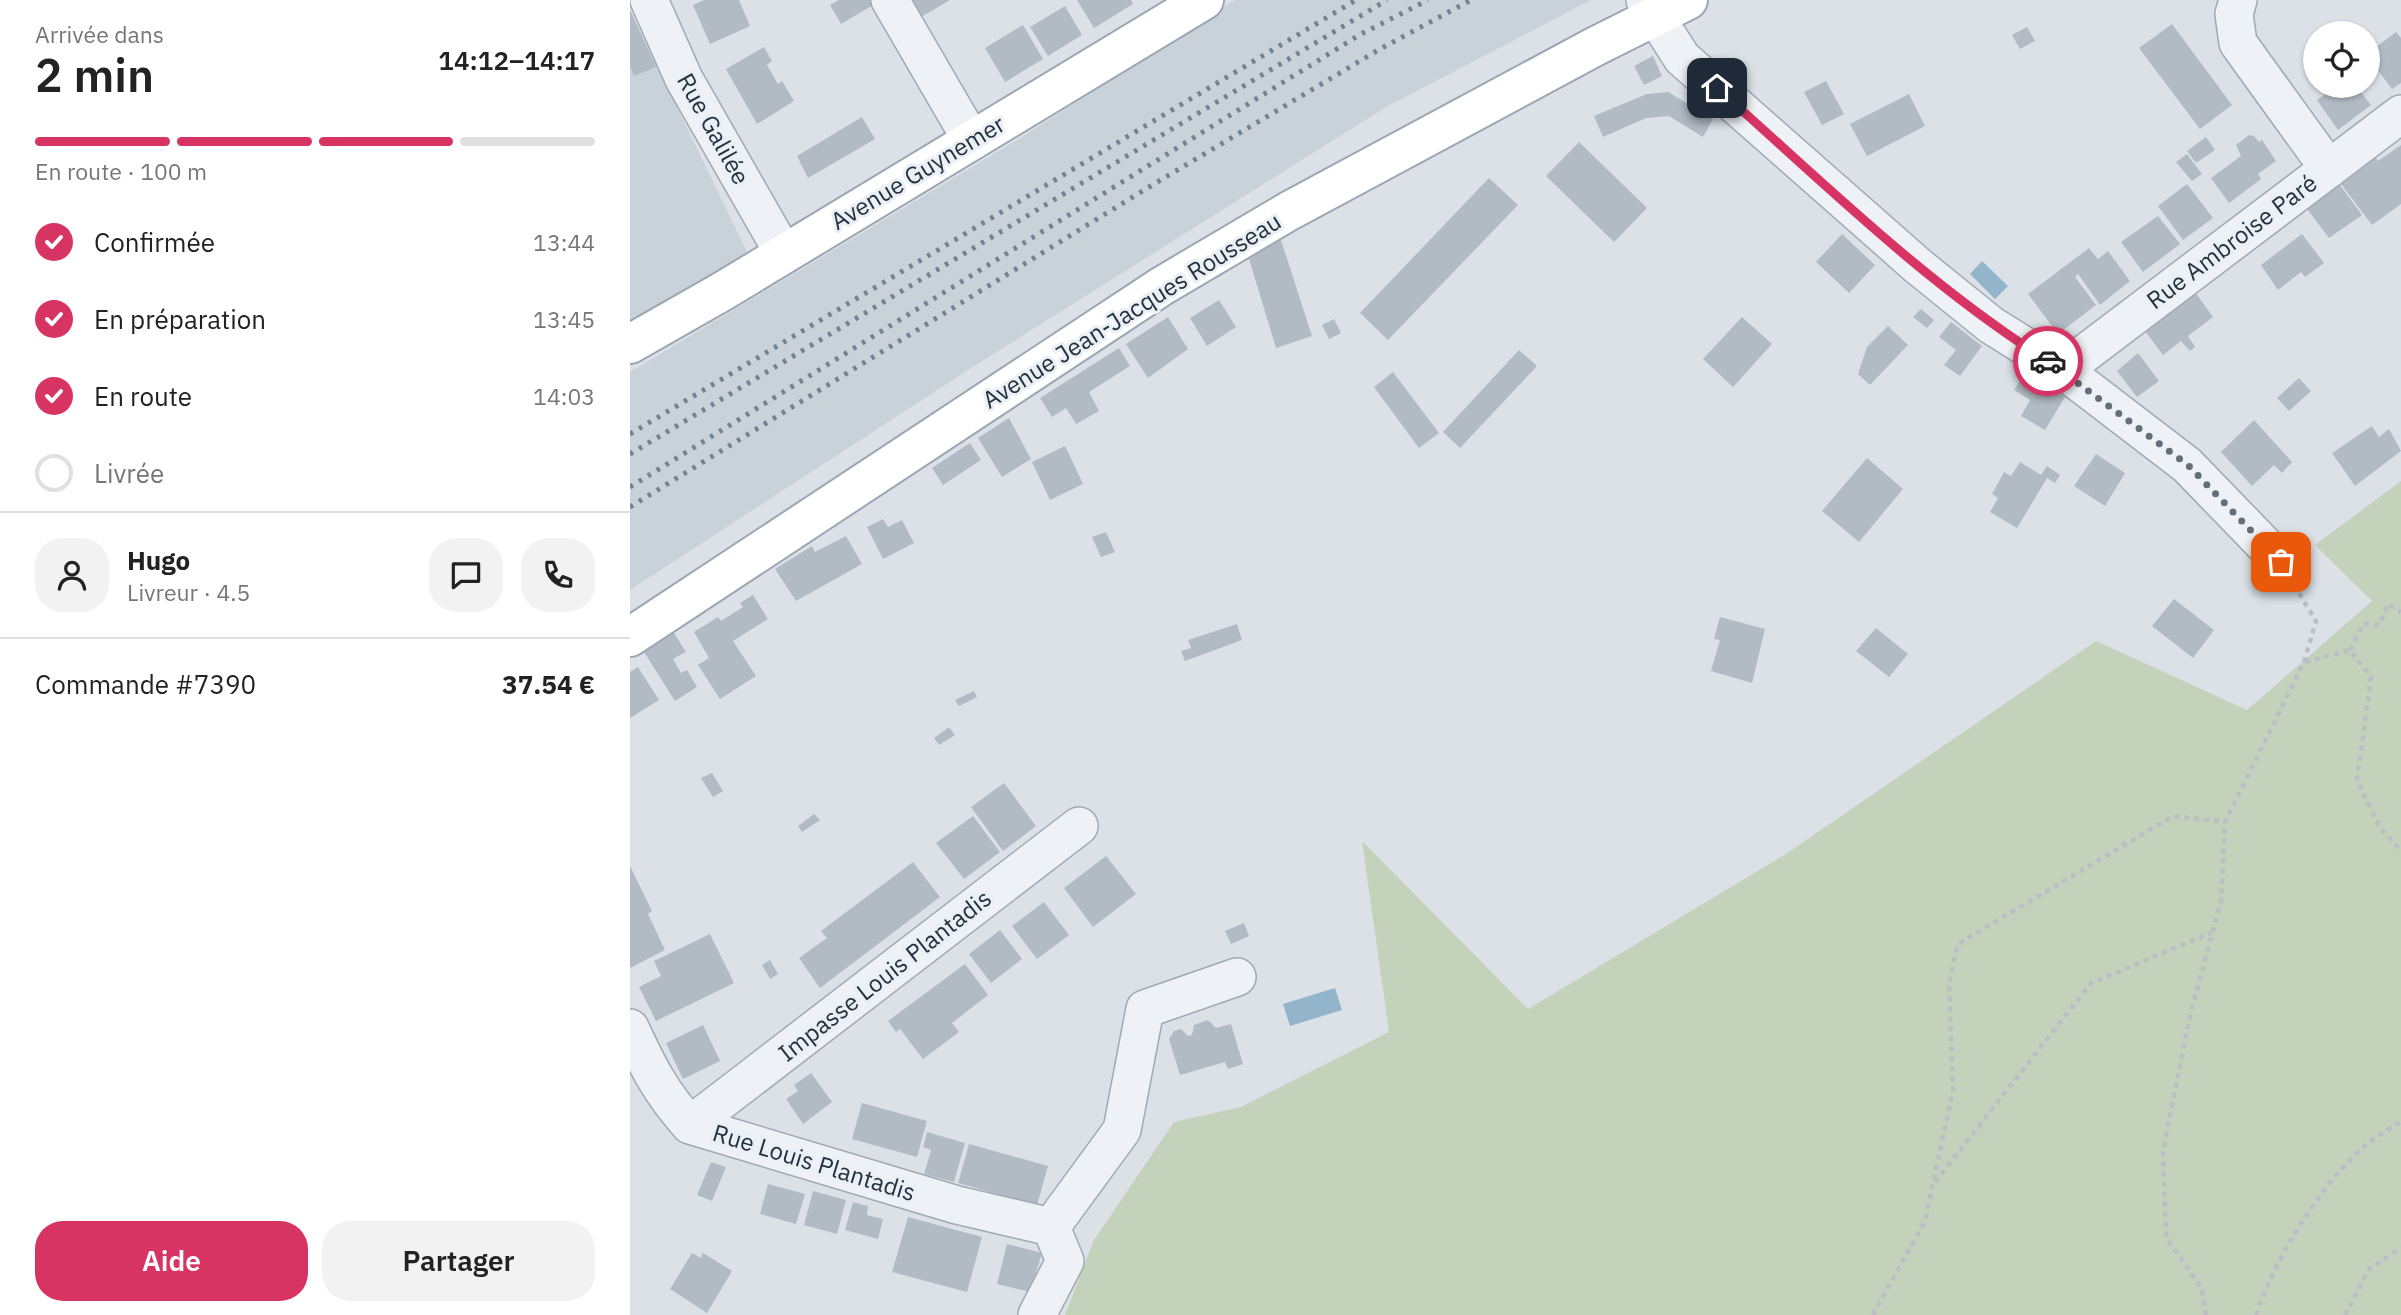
<!DOCTYPE html>
<html lang="fr">
<head>
<meta charset="utf-8">
<style>
	body { margin:0; font-family:"IBM Plex Sans",sans-serif; background:#f2f2f2; color:#222; height:100vh; display:flex; flex-direction:column; font-size:26px; white-space:nowrap }
	* { box-sizing:border-box; margin:0 }
	p { font-size:23px; color:#767676 }
	.icon { flex:none; width:38px; height:38px; fill:none; stroke:currentColor; stroke-width:2; stroke-linecap:round; stroke-linejoin:round }
	.map { position:relative; flex:1; overflow:hidden }
	.panel { display:flex; flex-direction:column; background:#fff; width:630px }
	.panel>* { flex:none }
	.fabs { position:absolute; left:1673px; top:21px; display:grid; gap:14px }
	.fabs a { display:grid; place-items:center; width:77px; height:77px; border-radius:50%; background:#fff; box-shadow:0 2px 5px #0004; font-size:35px }
	.pin { position:absolute; display:grid; place-items:center; width:60px; height:60px; color:#fff; margin:-30px; border-radius:14px; box-shadow:0 4px 10px #0006 }
	.courier { position:absolute; display:grid; place-items:center; width:70px; height:70px; margin:-35px; border:5px solid #d83463; border-radius:50%; background:#fff; color:#222; box-shadow:0 2px 9px #0007 }
	.summary em { font-style:normal; font-weight:600 }
	.summary div { display:flex; flex-direction:column-reverse }
	.summary { display:flex; align-items:center; justify-content:space-between; height:119px; padding:0 35px }
	h1 { font-size:46px; font-weight:600; line-height:52px }
	.bar { display:grid; grid-template-columns:repeat(4,1fr); gap:10px 7px; align-content:center; height:84px; padding:0 35px }
	.bar i { height:9px; border-radius:5px; background:#e0e0e0 }
	.bar .on { background:#d83463 }
	.bar p { grid-column:span 4 }
	.line { display:flex; align-items:center; gap:18px; padding:0 35px; border-top:2px solid #e0e0e0 }
	.line div { flex:1 }
	.round { display:grid; place-items:center; flex:none; width:74px; height:74px; border-radius:28px; background:#f2f2f2 }
	ol { padding:0 35px; list-style:none }
	li { display:flex; align-items:center; gap:21px; height:77px }
	li p { margin-inline-start:auto }
	li .icon { padding:7px; border-radius:50%; background:#d83463; color:#fff; stroke-width:4 }
	li:last-child { color:#767676 }
	li i { width:38px; height:38px; border:4px solid #e0e0e0; border-radius:50% }
	.button { display:flex; gap:14px; margin-top:auto; padding:14px 35px }
	.button a { flex:1; height:80px; border-radius:28px; background:#d83463; color:#fff; font-size:28px; font-weight:600; line-height:80px; text-align:center }
	.button a+a { background:#f2f2f2; color:#222 }
	main { display:flex; flex:1; min-height:0 }
	.map>svg:first-child { display:block }
	.built { fill:#c9d1d9 }
	.green { fill:#c4d2bb }
	.water { fill:#92b5cb }
	.building { fill:#b2bbc4 }
	.lines { fill:none; stroke-linecap:round; stroke-linejoin:round }
	.minor-casing { stroke:#a0a9b1; stroke-width:40 }
	.major-casing { stroke:#9aa7b4; stroke-width:42 }
	.path { stroke:#b9bfc5; stroke-width:4.5; stroke-dasharray:5 5; stroke-linecap:butt }
	.minor { stroke:#eef1f5; stroke-width:37 }
	.major { stroke:#fff; stroke-width:38 }
	.rail { stroke:#738392; stroke-width:5; stroke-dasharray:3.5 7; stroke-linecap:butt }
	.done { stroke:#646f79; stroke-width:7; stroke-dasharray:0 12.6 }
	.route { stroke:#d83463; stroke-width:9 }
	.labels { text-anchor:middle; stroke-width:6; stroke-linejoin:round; paint-order:stroke }
	.street-label { font-size:24px; fill:#24313e; stroke:#eaf0f5 }
</style>
</head>
<body>
<main>
<section class="panel">
<div class="summary"><div><h1>2 min</h1><p>Arrivée dans</p></div><em>14:12–14:17</em></div>
<div class="bar"><i class="on"></i><i class="on"></i><i class="on"></i><i></i><p>En route · 100 m</p></div>
<ol>
<li><svg class="icon" aria-label="check" viewBox="0 0 24 24"><path d="M5 12l5 5 9-10"/></svg>Confirmée<p>13:44</p></li>
<li><svg class="icon" aria-label="check" viewBox="0 0 24 24"><path d="M5 12l5 5 9-10"/></svg>En préparation<p>13:45</p></li>
<li><svg class="icon" aria-label="check" viewBox="0 0 24 24"><path d="M5 12l5 5 9-10"/></svg>En route<p>14:03</p></li>
<li><i></i>Livrée</li>
</ol>
<div class="line" style="height:126px"><a class="round"><svg class="icon" aria-label="person" viewBox="0 0 24 24"><circle cx="12" cy="8" r="4"/><path d="M4 21q1-7 8-7t8 7"/></svg></a><div><b>Hugo</b><p>Livreur · 4.5</p></div><a class="round"><svg class="icon" aria-label="chat" viewBox="0 0 24 24"><path d="M4 5h16v11H9l-5 4z"/></svg></a><a class="round"><svg class="icon" aria-label="phone" viewBox="0 0 24 24"><path d="M5 4h4l2 5-3 2q2 4 5 5l2-3 5 2v4C11 20 4 13 5 4z"/></svg></a></div>
<div class="line" style="height:91px"><div>Commande #7390</div><b>37.54 €</b></div>
<div class="button"><a>Aide</a><a>Partager</a></div>
</section>
<div class="map">
<svg width="1771" height="1315" viewBox="0 0 1771 1315">
	<rect width="100%" height="100%" fill="#dbe1e7"/>
	<!-- built -->
	<path class="built" d="M 605,0 L 961,0 L 756,107 L 341,368 L 0,590 L 0,372 L 384,142 Z
		M 0,10 L 117,252 L 0,325 Z"/>
	<!-- green -->
	<path class="green" d="M 1771,481 L 1771,1315 L 435,1315 L 464,1240 L 544,1122 L 611,1107 L 759,1032 L 732,841 L 898,1009 L 1156,854 L 1466,641 L 1617,710 L 1742,601 L 1685,545 Z"/>
	<!-- water -->
	<path class="water" d="M 1352,261 L 1378,286 L 1365,299 L 1340,274 Z
		M 705,988 L 712,1010 L 660,1026 L 653,1004 Z"/>
	<!-- building -->
	<path class="building" d="M 74,0 L 109,0 L 120,26 L 80,44 L 63,5 Z
		M 209,0 L 240,0 L 243,5 L 211,24 L 200,5 Z
		M 275,0 L 320,0 L 291,17 L 283,2 L 278,5 Z
		M 447,0 L 501,0 L 503,4 L 464,28 Z
		M 435,6 L 452,35 L 418,56 L 400,27 Z
		M 0,10 L 26,67 L 4,76 L 0,66 Z
		M 1542,24 L 1602,105 L 1570,129 L 1509,48 Z
		M 393,25 L 413,59 L 375,82 L 355,48 Z
		M 1397,27 L 1405,41 L 1390,49 L 1382,35 Z
		M 1766,32 L 1771,38 L 1771,83 L 1762,89 L 1738,57 L 1738,53 Z
		M 134,47 L 142,61 L 137,65 L 148,84 L 152,81 L 164,101 L 127,124 L 96,69 Z
		M 1023,56 L 1032,76 L 1014,85 L 1004,66 Z
		M 1196,81 L 1214,114 L 1192,125 L 1174,92 Z
		M 1707,86 L 1726,86 L 1741,105 L 1708,130 L 1687,100 Z
		M 1038,92 L 1083,119 L 1073,137 L 1039,116 L 1016,118 L 973,137 L 964,116 L 1017,94 Z
		M 1279,94 L 1295,126 L 1237,156 L 1220,124 Z
		M 232,117 L 245,139 L 178,178 L 167,156 Z
		M 1619,135 L 1624,136 L 1629,142 L 1632,140 L 1646,161 L 1628,174 L 1631,179 L 1599,203 L 1581,178 L 1611,156 L 1606,145 Z
		M 1576,137 L 1585,150 L 1566,163 L 1557,151 Z
		M 949,142 L 1017,208 L 984,242 L 916,176 Z
		M 1771,145 L 1771,204 L 1742,225 L 1711,184 L 1746,158 L 1748,161 Z
		M 1557,154 L 1572,174 L 1562,181 L 1546,162 Z
		M 859,178 L 888,205 L 758,340 L 730,313 Z
		M 1557,184 L 1583,218 L 1553,240 L 1528,206 Z
		M 1710,185 L 1732,215 L 1699,238 L 1677,209 Z
		M 1528,216 L 1550,244 L 1513,272 L 1491,242 Z
		M 1212,234 L 1245,265 L 1219,293 L 1186,262 Z
		M 1672,234 L 1694,263 L 1675,277 L 1671,272 L 1648,290 L 1631,265 Z
		M 651,240 L 682,336 L 646,348 L 619,259 Z
		M 1459,248 L 1468,259 L 1478,251 L 1500,281 L 1470,305 L 1448,274 L 1445,277 L 1466,305 L 1428,334 L 1398,294 Z
		M 1565,292 L 1583,317 L 1558,336 L 1565,347 L 1560,351 L 1551,341 L 1533,355 L 1515,331 Z
		M 589,300 L 606,327 L 577,346 L 560,318 Z
		M 1291,309 L 1304,320 L 1297,328 L 1283,317 Z
		M 538,317 L 558,349 L 518,378 L 496,344 Z
		M 1112,317 L 1142,344 L 1103,387 L 1073,359 Z
		M 704,319 L 711,333 L 699,339 L 692,325 Z
		M 1321,322 L 1352,346 L 1330,376 L 1314,365 L 1326,350 L 1309,337 Z
		M 1258,326 L 1278,345 L 1240,385 L 1228,374 L 1237,347 Z
		M 489,348 L 500,366 L 459,392 L 469,411 L 446,424 L 436,408 L 422,417 L 410,398 Z
		M 889,350 L 907,366 L 830,448 L 813,432 Z
		M 1508,353 L 1529,381 L 1507,397 L 1487,371 Z
		M 763,372 L 809,433 L 789,448 L 744,387 Z
		M 1395,373 L 1435,397 L 1415,430 L 1391,416 L 1400,400 L 1384,390 Z
		M 1669,378 L 1681,391 L 1659,411 L 1647,398 Z
		M 379,418 L 401,459 L 372,477 L 348,438 Z
		M 1624,420 L 1662,462 L 1652,473 L 1644,465 L 1622,486 L 1591,452 Z
		M 1742,426 L 1749,437 L 1759,429 L 1771,451 L 1725,486 L 1702,453 Z
		M 340,443 L 351,460 L 313,485 L 302,468 Z
		M 435,446 L 453,484 L 420,500 L 402,462 Z
		M 1466,454 L 1495,473 L 1475,506 L 1444,486 Z
		M 1237,458 L 1273,489 L 1229,542 L 1192,511 Z
		M 1390,462 L 1411,475 L 1417,466 L 1430,475 L 1425,483 L 1417,478 L 1387,528 L 1360,512 L 1368,498 L 1362,494 L 1374,472 L 1381,476 Z
		M 253,519 L 258,527 L 272,520 L 284,543 L 253,559 L 237,527 Z
		M 476,532 L 485,552 L 471,557 L 462,537 Z
		M 216,536 L 232,564 L 166,601 L 145,569 L 182,546 L 185,552 Z
		M 123,595 L 138,619 L 103,641 L 126,676 L 90,699 L 68,665 L 79,658 L 64,632 L 88,617 L 91,621 L 113,607 L 110,603 Z
		M 1544,599 L 1584,630 L 1563,658 L 1522,626 Z
		M 1090,617 L 1135,629 L 1122,683 L 1081,671 L 1090,640 L 1084,639 Z
		M 607,624 L 612,640 L 555,661 L 551,651 L 561,648 L 558,640 Z
		M 1246,628 L 1278,654 L 1259,677 L 1226,651 Z
		M 44,633 L 56,652 L 43,659 L 51,673 L 57,670 L 67,687 L 45,701 L 14,652 Z
		M 8,667 L 29,700 L 0,718 L 0,672 Z
		M 344,691 L 347,697 L 329,706 L 325,700 Z
		M 319,727 L 325,735 L 309,745 L 304,738 Z
		M 82,773 L 93,791 L 83,797 L 71,778 Z
		M 374,783 L 406,826 L 373,851 L 341,807 Z
		M 184,814 L 190,820 L 172,832 L 168,826 Z
		M 343,816 L 370,852 L 334,879 L 306,843 Z
		M 476,856 L 506,894 L 463,927 L 434,888 Z
		M 283,862 L 310,897 L 190,988 L 169,958 L 197,938 L 191,931 Z
		M 0,866 L 22,911 L 18,914 L 35,950 L 0,968 Z
		M 414,902 L 439,935 L 407,959 L 382,926 Z
		M 614,923 L 619,936 L 601,944 L 595,931 Z
		M 370,930 L 392,959 L 361,983 L 339,954 Z
		M 80,934 L 104,983 L 26,1021 L 9,987 L 31,976 L 24,961 Z
		M 140,960 L 148,974 L 140,979 L 132,965 Z
		M 335,964 L 358,995 L 322,1023 L 329,1032 L 293,1059 L 270,1029 L 266,1032 L 258,1021 Z
		M 578,1020 L 586,1028 L 601,1024 L 613,1064 L 598,1069 L 595,1062 L 550,1075 L 539,1039 L 544,1031 L 551,1029 L 558,1036 L 562,1035 L 564,1025 Z
		M 73,1025 L 90,1061 L 53,1079 L 36,1043 Z
		M 181,1073 L 202,1102 L 173,1124 L 156,1099 L 168,1091 L 164,1085 Z
		M 232,1103 L 297,1121 L 287,1157 L 222,1139 Z
		M 297,1132 L 335,1143 L 324,1182 L 294,1174 L 301,1150 L 293,1147 Z
		M 339,1144 L 418,1166 L 407,1205 L 328,1183 Z
		M 81,1162 L 96,1167 L 82,1201 L 67,1195 Z
		M 138,1184 L 175,1194 L 166,1224 L 130,1214 Z
		M 183,1191 L 216,1200 L 207,1234 L 174,1225 Z
		M 223,1202 L 238,1206 L 237,1215 L 253,1219 L 248,1239 L 215,1230 Z
		M 278,1217 L 352,1237 L 337,1292 L 262,1272 Z
		M 377,1244 L 412,1253 L 400,1292 L 367,1284 Z
		M 62,1253 L 71,1258 L 73,1253 L 102,1271 L 77,1313 L 40,1289 Z"/>
	<g class="lines">
		<defs>
			<path id="minor" d="M 19,0 L 54,79 L 154,254
				M 260,0 L 342,141
				M 1015,0 L 1052,58 L 1288,266 L 1361,325 L 1433,370 L 1557,465 L 1651,562
				M 1608,0 L 1604,14 L 1608,43 L 1699,169
				M 1433,370 L 1771,114
				M 0,1028 C 18,1067 31,1093 60,1125 L 327,1205 L 421,1227
				M 60,1125 L 449,826
				M 421,1227 L 492,1130 L 515,1009 L 607,977
				M 407,1315 L 435,1261 L 421,1227"/>
			<path id="major" d="M 0,344 L 93,291 L 574,0
				M 0,637 L 532,286 L 659,211 L 966,46 L 1058,0"/>
		</defs>
		<!-- minor casing -->
		<use href="#minor" class="minor-casing"/>
		<!-- major casing -->
		<use href="#major" class="major-casing"/>
		<!-- path -->
		<path class="path" d="M 1720,650 L 1733,624 L 1749,625 L 1758,604 L 1771,612
			M 1675,662 L 1720,650 L 1741,677 L 1727,780 L 1750,828 L 1771,850
			M 1305,1182 L 1461,983 L 1581,933
			M 1243,1315 L 1295,1221 L 1323,1090 L 1319,983 L 1328,944 L 1543,816 L 1595,822
			M 1576,1315 L 1572,1289 L 1536,1237 L 1533,1151 L 1560,1015 L 1591,901 L 1595,822 L 1674,662 L 1686,621 L 1667,590
			M 1626,1315 C 1644,1261 1686,1192 1728,1152 C 1740,1140 1757,1131 1771,1121
			M 1715,1315 L 1739,1269 L 1771,1248"/>
		<!-- minor -->
		<use href="#minor" class="minor"/>
		<!-- major -->
		<use href="#major" class="major"/>
		<!-- rail -->
		<path class="rail" d="M 0,434 L 726,0
			M 0,454 L 757,0
			M 0,487 L 731,34 L 798,0
			M 0,507 L 519,187 L 750,49 L 841,0"/>
	</g>
	<g class="lines">
		<!-- done -->
		<path class="done" d="M 1418,361 L 1558,465 L 1651,562"/>
		<!-- route -->
		<path class="route" d="M 1087,88 C 1194,183 1297,285 1418,361"/>
	</g>
	<g class="labels">
		<!-- street labels -->
		<g class="street-label">
			<text transform="translate(83 129) rotate(61)" y="8">Rue Galilée</text>
			<text transform="translate(288 173) rotate(-31)" y="8">Avenue Guynemer</text>
			<text transform="translate(1602 242) rotate(-37)" y="8">Rue Ambroise Paré</text>
			<text transform="translate(502 311) rotate(-32)" y="8">Avenue Jean-Jacques Rousseau</text>
			<text transform="translate(255 976) rotate(-38)" y="8">Impasse Louis Plantadis</text>
			<text transform="translate(184 1163) rotate(17)" y="8">Rue Louis Plantadis</text>
		</g>
	</g>
</svg>
<div class="fabs">
<a><svg class="icon" aria-label="locate" viewBox="0 0 24 24"><circle cx="12" cy="12" r="6"/><path d="M12 2v4M12 18v4M2 12h4M18 12h4"/></svg></a>
</div>
<div class="pin" style="left:1651px;top:562px;background:#ea580c"><svg class="icon" aria-label="bag" viewBox="0 0 24 24"><path d="M5 8h14l-1 12H6zM9 8a3 3 0 0 1 6 0"/></svg></div>
<div class="pin" style="left:1087px;top:88px;background:#1f2937"><svg class="icon" aria-label="home" viewBox="0 0 24 24"><path d="M3 11l9-7 9 7M6 9v11h12V9"/></svg></div>
<div class="courier" style="left:1418px;top:361px"><svg class="icon" aria-label="car" viewBox="0 0 24 24"><path d="M5 17H2v-5l4-1 3-4h7l3 4 3 1v5h-3M9 17h6M6 11h13"/><circle cx="7" cy="17" r="2"/><circle cx="17" cy="17" r="2"/></svg></div>
</div>
</main>
</body>
</html>
